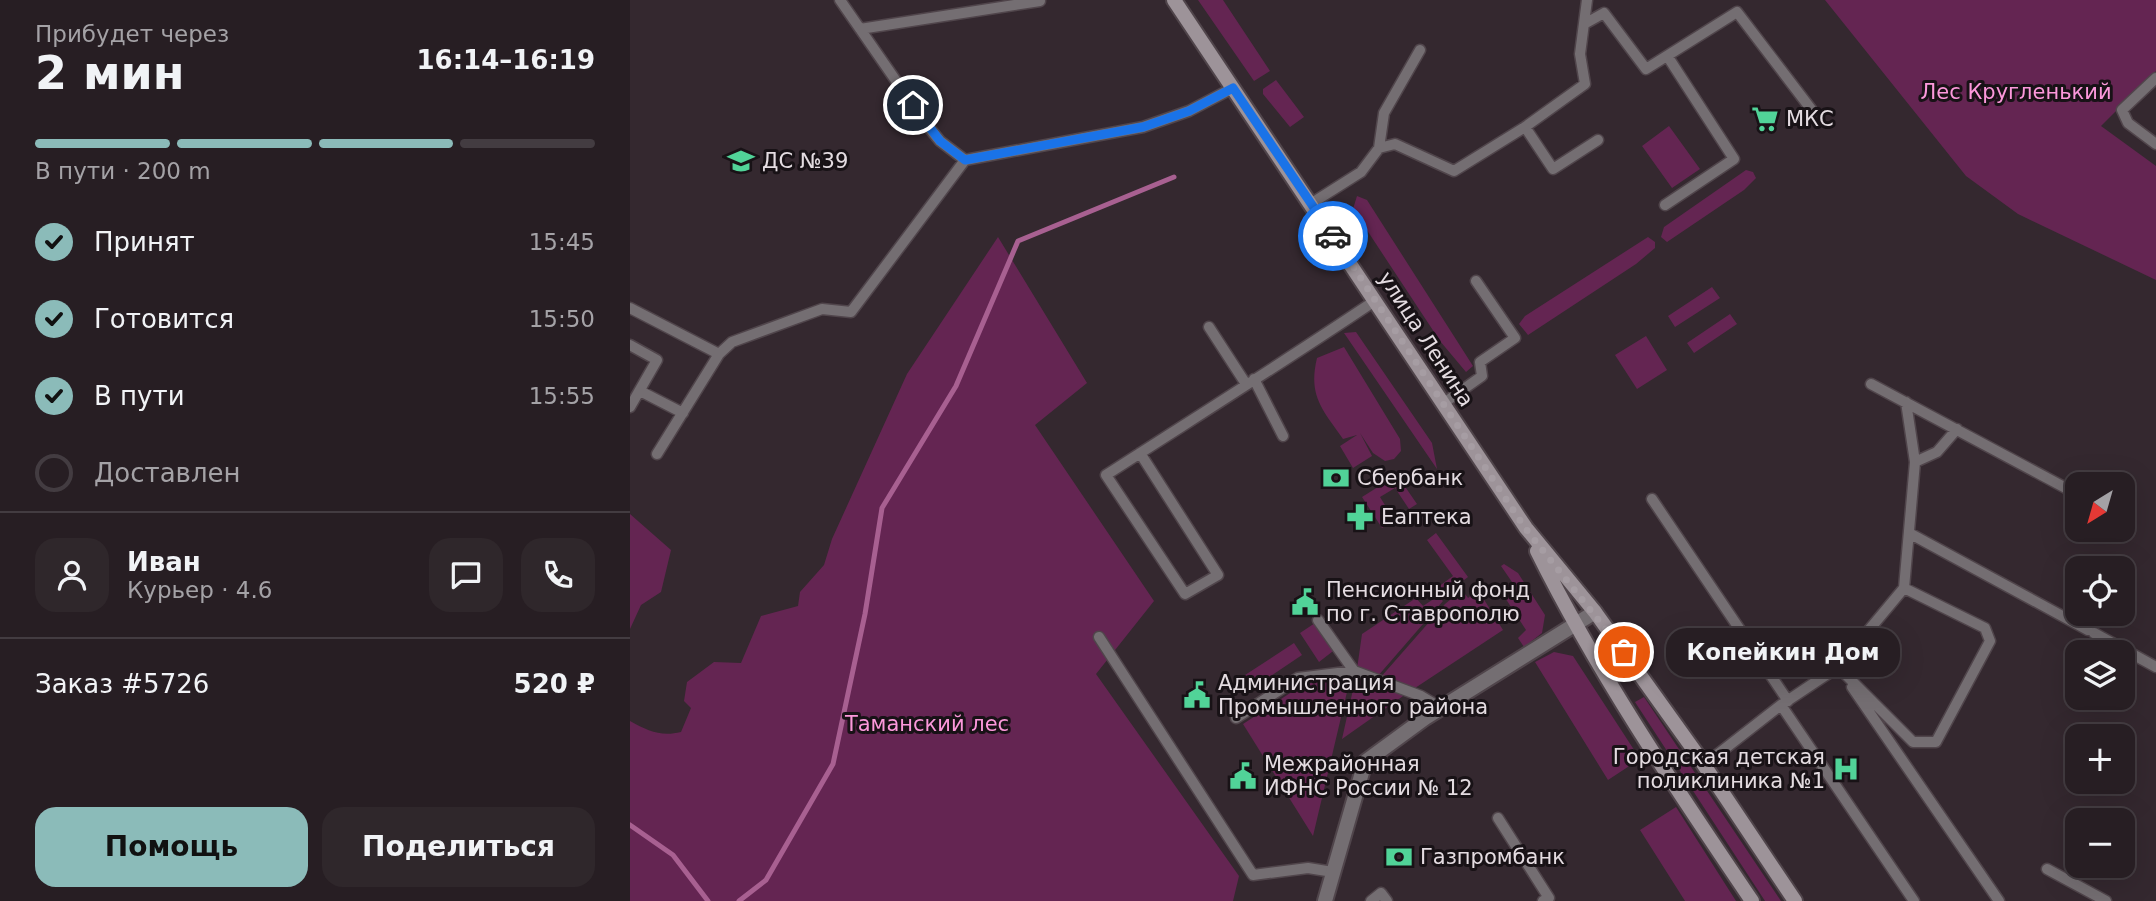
<!DOCTYPE html>
<html lang="ru">
<head>
<meta charset="utf-8">
<style>
	body { margin:0; font-family:"DejaVu Sans",sans-serif; background:#2f272b; color:#f1f3f6; height:100vh; display:flex; flex-direction:column; font-size:26px; white-space:nowrap }
	* { box-sizing:border-box; margin:0 }
	p { font-size:23px; color:#a4a2a6 }
	.icon { flex:none; width:38px; height:38px; fill:none; stroke:currentColor; stroke-width:2; stroke-linecap:round; stroke-linejoin:round }
	.map { position:relative; flex:1; overflow:hidden }
	.side { display:flex; flex-direction:column; background:#271e23; width:630px }
	.side>* { flex:none }
	.needle { width:46px; rotate:217deg }
	.controls { position:absolute; left:1435px; top:472px; display:grid; gap:14px }
	.controls a { display:grid; place-items:center; width:70px; height:70px; border-radius:14px; background:#271e23; box-shadow:0 7px 28px #0002,0 0 0 2px #433c41; font-size:35px }
	.pin { position:absolute; display:grid; place-items:center; width:60px; height:60px; color:#fff; margin:-30px; border:4px solid #fff; border-radius:50%; box-shadow:0 2px 7px #0007 }
	.courier { position:absolute; display:grid; place-items:center; width:70px; height:70px; margin:-35px; border:5px solid #1a73e8; border-radius:50%; background:#fff; color:#222; box-shadow:0 2px 9px #0007 }
	.bubble { position:absolute; height:49px; border-radius:21px; background:#271e23; box-shadow:0 7px 28px #0002,0 0 0 2px #433c41; font-size:23px; font-weight:800; line-height:49px; text-align:center }
	.summary em { font-style:normal; font-weight:800 }
	.summary div { display:flex; flex-direction:column-reverse }
	.summary { display:flex; align-items:center; justify-content:space-between; height:119px; padding:0 35px }
	h1 { font-size:46px; font-weight:800; line-height:52px }
	.bar { display:grid; grid-template-columns:repeat(4,1fr); gap:10px 7px; align-content:center; height:84px; padding:0 35px }
	.bar i { height:9px; border-radius:5px; background:#433c41 }
	.bar .on { background:#8bbbb9 }
	.bar p { grid-column:span 4 }
	.line { display:flex; align-items:center; gap:18px; padding:0 35px; border-top:2px solid #433c41 }
	.line div { flex:1 }
	.round { display:grid; place-items:center; flex:none; width:74px; height:74px; border-radius:21px; background:#2f272b }
	ol { padding:0 35px; list-style:none }
	li { display:flex; align-items:center; gap:21px; height:77px }
	li p { margin-inline-start:auto }
	li .icon { padding:7px; border-radius:50%; background:#8bbbb9; color:#111; stroke-width:4 }
	li:last-child { color:#a4a2a6 }
	li i { width:38px; height:38px; border:4px solid #433c41; border-radius:50% }
	.action { display:flex; gap:14px; margin-top:auto; padding:14px 35px }
	.action a { flex:1; height:80px; border-radius:21px; background:#8bbbb9; color:#111; font-size:28px; font-weight:800; line-height:80px; text-align:center }
	.action a+a { background:#2f272b; color:#f1f3f6 }
	main { display:flex; flex:1; min-height:0 }
	.map>svg:first-child { display:block }
	.green { fill:#642552 }
	.lines { fill:none; stroke-linecap:round; stroke-linejoin:round }
	.stream { stroke:#a86091; stroke-width:5 }
	.lane-casing { stroke:#50454b; stroke-width:13 }
	.street-casing { stroke:#50454b; stroke-width:18 }
	.secondary-casing { stroke:#50454b; stroke-width:18 }
	.lane { stroke:#746e72; stroke-width:10 }
	.street { stroke:#746e72; stroke-width:14 }
	.secondary { stroke:#9d9399; stroke-width:14 }
	.done { stroke:#a69da3; stroke-width:7; stroke-dasharray:0 12.6 }
	.route { stroke:#1a73e8; stroke-width:9 }
	.labels { text-anchor:middle; stroke-width:6; stroke-linejoin:round; paint-order:stroke }
	.park-label { font-size:21px; fill:#fc98db; stroke:#181216 }
	.poi-label { font-size:21px; fill:#e4dce1; stroke:#181216; text-anchor:start }
	.street-label { font-size:21px; fill:#e4dce1; stroke:#181216 }
</style>
</head>
<body>
<main>
<section class="side">
<div class="summary"><div><h1>2 мин</h1><p>Прибудет через</p></div><em>16:14–16:19</em></div>
<div class="bar"><i class="on"></i><i class="on"></i><i class="on"></i><i></i><p>В пути · 200 m</p></div>
<ol>
<li><svg class="icon" aria-label="check" viewBox="0 0 24 24"><path d="M5 12l5 5 9-10"/></svg>Принят<p>15:45</p></li>
<li><svg class="icon" aria-label="check" viewBox="0 0 24 24"><path d="M5 12l5 5 9-10"/></svg>Готовится<p>15:50</p></li>
<li><svg class="icon" aria-label="check" viewBox="0 0 24 24"><path d="M5 12l5 5 9-10"/></svg>В пути<p>15:55</p></li>
<li><i></i>Доставлен</li>
</ol>
<div class="line" style="height:126px"><a class="round"><svg class="icon" aria-label="person" viewBox="0 0 24 24"><circle cx="12" cy="8" r="4"/><path d="M4 21q1-7 8-7t8 7"/></svg></a><div><b>Иван</b><p>Курьер · 4.6</p></div><a class="round"><svg class="icon" aria-label="chat" viewBox="0 0 24 24"><path d="M4 5h16v11H9l-5 4z"/></svg></a><a class="round"><svg class="icon" aria-label="phone" viewBox="0 0 24 24"><path d="M5 4h4l2 5-3 2q2 4 5 5l2-3 5 2v4C11 20 4 13 5 4z"/></svg></a></div>
<div class="line" style="height:91px"><div>Заказ #5726</div><b>520 ₽</b></div>
<div class="action"><a>Помощь</a><a>Поделиться</a></div>
</section>
<div class="map">
<svg width="1526" height="901" viewBox="0 0 1526 901">
	<rect width="100%" height="100%" fill="#34282f"/>
	<!-- green -->
	<path class="green" d="M 568,0 L 593,0 L 640,71 L 624,81 Z
		M 1195,0 L 1526,0 L 1526,71 L 1471,126 L 1526,166 L 1526,280 L 1388,214 L 1336,176 Z
		M 646,80 L 674,117 L 660,127 L 633,94 L 633,89 Z
		M 1039,126 L 1070,169 L 1042,188 L 1012,146 Z
		M 1116,170 L 1123,172 L 1126,178 L 1114,190 L 1037,242 L 1031,237 L 1034,227 Z
		M 727,196 L 737,200 L 843,366 L 836,372 L 810,341 L 723,209 Z
		M 368,237 L 457,383 L 405,425 L 524,601 L 466,674 L 609,876 L 603,901 L 0,901 L 0,721 C 18,731 31,737 51,732 L 61,708 L 54,701 L 57,682 L 84,662 L 111,663 L 131,616 L 168,606 L 170,592 L 194,565 L 202,539 L 277,374 Z
		M 1018,237 L 1025,242 L 1025,248 L 1006,264 L 898,335 L 889,324 L 895,316 Z
		M 1082,287 L 1090,298 L 1045,327 L 1038,316 Z
		M 1100,314 L 1107,324 L 1064,353 L 1057,343 Z
		M 726,332 L 802,443 L 807,469 L 714,333 Z
		M 1016,336 L 1037,370 L 1007,389 L 985,355 Z
		M 714,347 L 770,439 L 771,451 L 764,459 L 755,461 L 743,453 L 730,433 L 742,456 L 723,468 L 710,446 L 727,435 L 713,439 C 692,409 678,396 687,358 Z
		M 767,475 L 787,504 L 779,509 L 765,488 L 750,497 L 764,520 L 752,528 L 732,497 Z
		M 0,514 L 41,550 L 31,592 L 11,605 L 0,629 Z
		M 806,533 L 838,577 L 814,595 L 808,587 L 823,576 L 797,540 Z
		M 874,564 L 888,573 L 915,615 L 912,633 L 894,647 L 888,638 L 896,630 L 870,590 L 882,582 L 871,566 Z
		M 832,590 L 838,598 L 848,590 L 873,630 L 782,690 L 750,678 L 815,604 Z
		M 808,596 L 813,601 L 747,677 L 727,669 L 732,634 L 786,598 L 793,606 Z
		M 688,621 L 707,648 L 689,662 L 670,633 Z
		M 664,643 L 672,655 L 620,690 L 612,677 Z
		M 924,652 L 943,656 L 1010,759 L 978,780 L 905,662 Z
		M 721,675 L 683,836 L 613,724 L 683,678 Z
		M 726,676 L 776,694 L 712,739 Z
		M 1014,697 L 1151,901 L 1135,901 L 1005,702 Z
		M 1046,807 L 1106,901 L 1055,901 L 1010,830 Z"/>
	<g class="lines">
		<!-- stream -->
		<path class="stream" d="M 0,825 L 43,855 L 78,901
			M 109,901 L 136,880 L 203,764 L 235,614 L 252,508 L 326,386 L 388,241 L 544,177"/>
		<defs>
			<path id="lane" d="M 210,0 L 296,124 L 310,141 L 335,160
				M 956,23 L 974,13 L 1016,69 L 1107,12 L 1181,109
				M 230,29 L 410,1
				M 1526,78 L 1492,110 L 1498,123 L 1526,144
				M 895,127 L 923,169 L 968,140
				M 749,148 L 754,113 L 790,50
				M 682,203 L 731,172 L 749,148 L 765,144 L 824,171 L 895,127 L 955,84 L 950,54 L 957,0
				M 1035,205 L 1104,159 L 1038,57
				M 0,308 L 89,354
				M 579,327 L 616,384
				M 0,345 L 27,360 L 0,407
				M 624,379 L 653,436
				M 1241,384 L 1447,494
				M 10,391 L 53,413
				M 814,403 L 852,376 L 850,362 L 885,338 L 846,281
				M 510,453 L 588,575 L 555,594 L 476,475 C 566,417 657,360 746,300
				M 27,454 L 89,354 L 102,342 L 192,309 L 221,312 L 335,160 L 513,127 L 559,111 L 603,88
				M 1285,462 L 1307,452 L 1327,429
				M 1022,499 L 1158,701
				M 1279,533 L 1458,630
				M 688,620 L 724,671 L 791,696 L 811,708
				M 1464,633 L 1526,667
				M 469,637 L 623,875 L 678,868 L 703,872
				M 1208,667 L 1283,742 L 1306,742 L 1360,641 L 1355,628 L 1274,588
				M 1222,687 L 1369,901
				M 1151,705 L 1284,901
				M 606,718 L 668,678 L 724,671
				M 1074,765 L 1151,705 L 1208,667 L 1274,588 L 1285,462 L 1276,402
				M 868,818 L 919,898 L 913,901
				M 1417,869 L 1476,901
				M 741,901 L 751,893 L 757,901"/>
			<path id="street" d="M 695,901 L 735,762 L 795,718 L 965,612"/>
			<path id="secondary" d="M 544,0 L 896,528 L 965,612 L 1066,753 L 1165,901
				M 907,551 C 968,674 1045,787 1122,901"/>
		</defs>
		<!-- lane casing -->
		<use href="#lane" class="lane-casing"/>
		<!-- street casing -->
		<use href="#street" class="street-casing"/>
		<!-- secondary casing -->
		<use href="#secondary" class="secondary-casing"/>
		<!-- lane -->
		<use href="#lane" class="lane"/>
		<!-- street -->
		<use href="#street" class="street"/>
		<!-- secondary -->
		<use href="#secondary" class="secondary"/>
	</g>
	<g class="lines">
		<!-- done -->
		<path class="done" d="M 703,236 L 895,528 L 994,652"/>
		<!-- route -->
		<path class="route" d="M 283,105 L 310,141 L 335,160 L 513,127 L 559,111 L 603,88 L 703,236"/>
	</g>
	<!-- icons -->
	<defs>
		<symbol id="supermarket-bare" viewBox="-9 -9 18 18"><path d="M-6-5.5h2.5l.6 2H6L4.5 2H-2.5L-4.4-4H-6ZM-1.5 3.2a1.3 1.3 0 1 0 .1 0ZM3 3.2a1.3 1.3 0 1 0 .1 0Z" fill="#51d398" stroke="#181216" stroke-width="2.5" paint-order="stroke"/></symbol>
		<symbol id="school-bare" viewBox="-9 -9 18 18"><path d="M0-5L7-2L0 1L-7-2ZM-4 1L0 2.5L4 1V4Q0 6-4 4Z" fill="#51d398" stroke="#181216" stroke-width="2.5" paint-order="stroke"/></symbol>
		<symbol id="bank-bare" viewBox="-9 -9 18 18"><path d="M-6-4H6V4H-6ZM0-2.3a2.3 2.3 0 1 0 0 4.6a2.3 2.3 0 1 0 0-4.6Z" fill="#51d398" stroke="#181216" stroke-width="2.5" paint-order="stroke"/></symbol>
		<symbol id="pharmacy-bare" viewBox="-9 -9 18 18"><path d="M-2-6h4v4h4v4h-4v4h-4v-4h-4v-4h4Z" fill="#51d398" stroke="#181216" stroke-width="2.5" paint-order="stroke"/></symbol>
		<symbol id="civic-bare" viewBox="-9 -9 18 18"><path d="M-.6-6.5H3V-4.5H.6V-3L4-1V1h2V6H-6V1h2V-1L-.6-3ZM-1.2 2.5V6h2.4V2.5Z" fill="#51d398" stroke="#181216" stroke-width="2.5" paint-order="stroke"/></symbol>
		<symbol id="hospital-bare" viewBox="-9 -9 18 18"><path d="M-5-5h3v3.5h4V-5h3V5h-3V1.5h-4V5h-3Z" fill="#51d398" stroke="#181216" stroke-width="2.5" paint-order="stroke"/></symbol>
	</defs>
	<g fill-rule="evenodd">
		<use href="#supermarket-bare" x="1116" y="100" width="38" height="38"/>
		<use href="#school-bare" x="92" y="142" width="38" height="38"/>
		<use href="#bank-bare" x="687" y="459" width="38" height="38"/>
		<use href="#pharmacy-bare" x="711" y="498" width="38" height="38"/>
		<use href="#civic-bare" x="656" y="583" width="38" height="38"/>
		<use href="#civic-bare" x="548" y="676" width="38" height="38"/>
		<use href="#hospital-bare" x="1197" y="750" width="38" height="38"/>
		<use href="#civic-bare" x="594" y="757" width="38" height="38"/>
		<use href="#bank-bare" x="750" y="838" width="38" height="38"/>
	</g>
	<g class="labels">
		<!-- park labels -->
		<g class="park-label">
			<text x="1386" y="99">Лес Кругленький</text>
			<text x="297" y="731">Таманский лес</text>
		</g>
		<!-- poi labels -->
		<g class="poi-label">
			<text x="1156" y="126">МКС</text>
			<text x="132" y="168">ДС №39</text>
			<text x="727" y="485">Сбербанк</text>
			<text x="751" y="524">Еаптека</text>
			<text x="696" y="597">Пенсионный фонд<tspan x="696" dy="24">по г. Ставрополю</tspan></text>
			<text x="588" y="690">Администрация<tspan x="588" dy="24">Промышленного района</tspan></text>
			<text x="1195" y="764" text-anchor="end">Городская детская<tspan x="1195" dy="24">поликлиника №1</tspan></text>
			<text x="634" y="771">Межрайонная<tspan x="634" dy="24">ИФНС России № 12</tspan></text>
			<text x="790" y="864">Газпромбанк</text>
		</g>
		<!-- street labels -->
		<g class="street-label">
			<text transform="translate(796 339) rotate(57)" y="7">улица Ленина</text>
		</g>
	</g>
</svg>
<div class="controls">
<a><svg class="needle" viewBox="-14 -14 28 28"><path d="M0-13l5 13h-10z" fill="#e53935"/><path d="M0 13l5-13h-10z" fill="#a4a2a6"/></svg></a>
<a><svg class="icon" aria-label="locate" viewBox="0 0 24 24"><circle cx="12" cy="12" r="6"/><path d="M12 2v4M12 18v4M2 12h4M18 12h4"/></svg></a>
<a><svg class="icon" aria-label="layers" viewBox="0 0 24 24"><path d="M12 4l9 5-9 5-9-5zM3 14l9 5 9-5"/></svg></a>
<a>+</a>
<a>−</a>
</div>
<div class="pin" style="left:994px;top:652px;background:#ea580c"><svg class="icon" aria-label="bag" viewBox="0 0 24 24"><path d="M5 8h14l-1 12H6zM9 8a3 3 0 0 1 6 0"/></svg></div>
<div class="pin" style="left:283px;top:105px;background:#1f2937"><svg class="icon" aria-label="home" viewBox="0 0 24 24"><path d="M3 11l9-7 9 7M6 9v11h12V9"/></svg></div>
<div class="courier" style="left:703px;top:236px"><svg class="icon" aria-label="car" viewBox="0 0 24 24"><path d="M5 17H2v-5l4-1 3-4h7l3 4 3 1v5h-3M9 17h6M6 11h13"/><circle cx="7" cy="17" r="2"/><circle cx="17" cy="17" r="2"/></svg></div>
<div class="bubble" style="left:1036px;top:628px;width:234px">Копейкин Дом</div>
</div>
</main>
</body>
</html>
